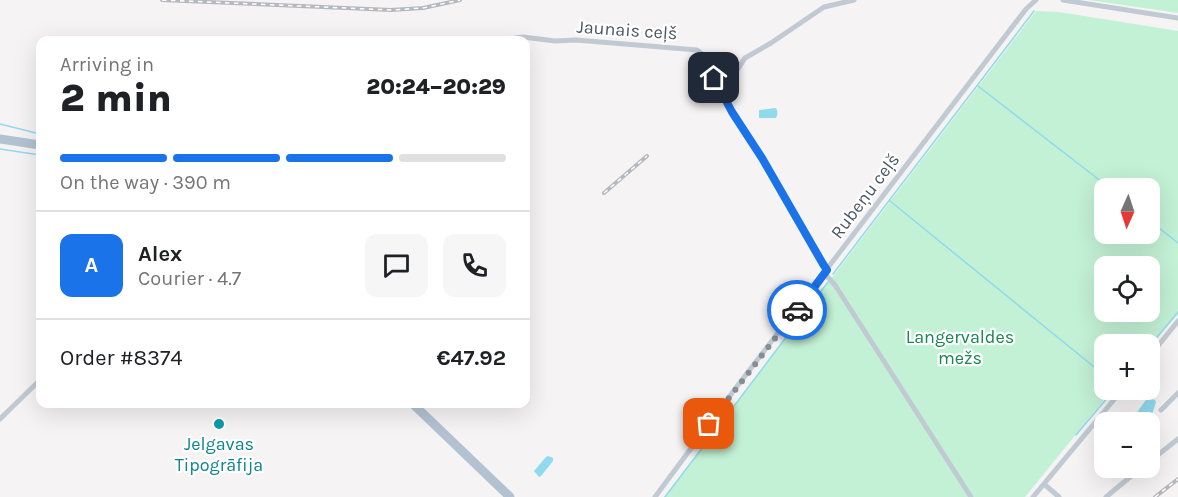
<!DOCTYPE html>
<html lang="en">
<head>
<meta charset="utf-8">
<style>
	body { margin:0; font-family:Karla,sans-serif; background:#f6f6f6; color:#202124; height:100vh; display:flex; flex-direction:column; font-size:22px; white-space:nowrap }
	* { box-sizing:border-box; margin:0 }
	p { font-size:20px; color:#757577 }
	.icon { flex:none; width:33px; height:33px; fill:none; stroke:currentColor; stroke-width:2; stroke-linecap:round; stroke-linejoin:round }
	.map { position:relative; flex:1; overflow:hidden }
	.drawer { position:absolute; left:36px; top:36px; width:494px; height:372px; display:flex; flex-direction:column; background:#fff; border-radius:12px; box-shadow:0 6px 24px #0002 }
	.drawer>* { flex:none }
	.needle { width:39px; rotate:183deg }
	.controls { position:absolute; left:1094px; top:178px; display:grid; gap:12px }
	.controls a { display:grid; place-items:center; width:66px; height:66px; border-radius:12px; background:#fff; box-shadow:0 6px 24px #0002; font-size:30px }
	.pin { position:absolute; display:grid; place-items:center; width:51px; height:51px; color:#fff; margin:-26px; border-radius:12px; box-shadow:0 3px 9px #0006 }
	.courier { position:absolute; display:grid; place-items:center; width:60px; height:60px; margin:-30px; border:4px solid #1a73e8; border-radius:50%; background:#fff; color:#222; box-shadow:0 2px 8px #0007 }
	.headline em { font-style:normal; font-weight:800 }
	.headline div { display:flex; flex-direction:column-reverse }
	.headline { display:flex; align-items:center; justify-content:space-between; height:102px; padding:0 24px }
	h1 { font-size:39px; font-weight:800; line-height:45px }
	.bar { display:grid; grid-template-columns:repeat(4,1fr); gap:9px 6px; align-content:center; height:72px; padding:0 24px }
	.bar i { height:8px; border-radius:4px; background:#e0e0e0 }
	.bar .active { background:#1a73e8 }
	.bar p { grid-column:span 4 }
	.line { display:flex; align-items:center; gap:15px; padding:0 24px; border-top:2px solid #e0e0e0 }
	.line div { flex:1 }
	.round { display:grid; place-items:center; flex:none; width:63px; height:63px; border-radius:12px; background:#f6f6f6 }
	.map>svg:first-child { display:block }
	.green { fill:#c3f1d5; fill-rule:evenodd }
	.water { fill:#90daee }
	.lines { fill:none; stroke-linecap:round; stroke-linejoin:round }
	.stream { stroke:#90daee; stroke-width:1.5 }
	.minor { stroke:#c1cad2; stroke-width:5 }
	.primary { stroke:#b3c2d1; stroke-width:9 }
	.rail-casing { stroke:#b5b8bd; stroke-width:4 }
	.rail { stroke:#fff; stroke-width:1.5; stroke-dasharray:4.5; stroke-linecap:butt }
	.done { stroke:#868d94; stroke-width:6; stroke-dasharray:0 10.8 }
	.route { stroke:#1a73e8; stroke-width:8 }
	.culture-dot { fill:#0f9aa8; stroke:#fff; stroke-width:2 }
	.labels { text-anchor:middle; stroke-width:4.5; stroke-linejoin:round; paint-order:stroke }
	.street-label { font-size:18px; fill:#4a5661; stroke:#fff }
	.park-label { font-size:18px; fill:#17864f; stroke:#fff }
	.culture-label { font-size:18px; fill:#0d838f; stroke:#fff }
</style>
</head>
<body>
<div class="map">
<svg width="1178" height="497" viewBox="0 0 1178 497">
	<rect width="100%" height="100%" fill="#f5f3f3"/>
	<!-- green -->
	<path class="green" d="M 1089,0 L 1178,0 L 1178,13 Z
		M 1036,11 L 1059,12 L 1178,31 L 1178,314 L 1149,347 L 1149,345 L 1104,345 L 1104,390 L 1112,390 L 1025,497 L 664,497 ZM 1104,189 L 1149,189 L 1149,234 L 1104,234 ZM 1104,267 L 1149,267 L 1149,312 L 1104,312 Z"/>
	<!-- water -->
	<path class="water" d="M 775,108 C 778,109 778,115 776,118 L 759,118 L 759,110 Z
		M 1150,398 L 1155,400 L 1156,402 L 1150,421 L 1149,423 L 1137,423 L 1136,414 L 1145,401 Z
		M 548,456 L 553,458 L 553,461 L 541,476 L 539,477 L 534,471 L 546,457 Z"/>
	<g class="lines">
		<!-- stream -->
		<path class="stream" d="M 978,86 L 1111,189
			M 0,124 L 40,134
			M 0,149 L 40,155
			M 890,201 L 1104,375
			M 1149,220 L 1178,243
			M 833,274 L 1034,11
			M 1149,347 L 1178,312
			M 1076,435 L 1114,390
			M 665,497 L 828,282"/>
		<!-- minor -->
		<path class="minor" d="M 1063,0 L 1178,18
			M 511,40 L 515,38 L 523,37 L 555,41 L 576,40 L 697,50 L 702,54 L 732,112 L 762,158 L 823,264 L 827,270
			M 721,90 L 729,82 L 745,58 L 771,43 L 824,7 L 854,0
			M 824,273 L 835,285 L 971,497
			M 1149,357 L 1178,321
			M 1161,410 L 1178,393
			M 0,419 L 40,380
			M 1149,462 L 1178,439
			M 1044,484 L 1059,497
			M 655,497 L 735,389 L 1026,9 L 1036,0
			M 1033,497 L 1122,390
			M 1106,497 L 1141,468"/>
		<!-- primary -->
		<path class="primary" d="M 0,139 L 40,145
			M 413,404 L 510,497"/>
		<defs>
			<path id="rail" d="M 162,0 L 391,10 L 423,8 L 460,0
				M 604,193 L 647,156
				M 1155,497 L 1178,479"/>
		</defs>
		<!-- rail casing -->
		<use href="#rail" class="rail-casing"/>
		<!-- rail -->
		<use href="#rail" class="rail"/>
	</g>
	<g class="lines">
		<!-- done -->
		<path class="done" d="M 709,424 L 797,310"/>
		<!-- route -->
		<path class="route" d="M 714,78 L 732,112 L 762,158 L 823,264 L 827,270 L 797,310"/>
	</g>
	<!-- markers -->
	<circle class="culture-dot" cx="219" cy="424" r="6"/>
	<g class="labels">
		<!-- street labels -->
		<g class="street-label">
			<text transform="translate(627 30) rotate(4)" y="6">Jaunais ceļš</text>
			<text transform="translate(865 196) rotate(-53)" y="6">Rubeņu ceļš</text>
		</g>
		<!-- park labels -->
		<g class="park-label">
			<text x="960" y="343">Langervaldes<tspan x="960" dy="21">mežs</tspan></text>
		</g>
		<!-- culture labels -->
		<g class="culture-label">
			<text x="219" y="450">Jelgavas<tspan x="219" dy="21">Tipogrāfija</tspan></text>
		</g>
	</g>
</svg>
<div class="controls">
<a><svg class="needle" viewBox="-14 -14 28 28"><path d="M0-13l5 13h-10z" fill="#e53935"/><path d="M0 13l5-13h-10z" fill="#757577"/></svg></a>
<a><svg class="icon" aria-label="locate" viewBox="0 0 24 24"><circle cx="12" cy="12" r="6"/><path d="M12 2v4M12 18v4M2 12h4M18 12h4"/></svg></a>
<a>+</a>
<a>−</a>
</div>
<div class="pin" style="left:709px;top:424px;background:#ea580c"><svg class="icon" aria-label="bag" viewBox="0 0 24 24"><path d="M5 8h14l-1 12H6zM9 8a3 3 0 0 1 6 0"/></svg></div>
<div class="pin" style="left:714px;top:78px;background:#1f2937"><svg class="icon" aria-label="home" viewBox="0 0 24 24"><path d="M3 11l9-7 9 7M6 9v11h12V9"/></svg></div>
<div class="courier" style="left:797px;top:310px"><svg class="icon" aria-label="car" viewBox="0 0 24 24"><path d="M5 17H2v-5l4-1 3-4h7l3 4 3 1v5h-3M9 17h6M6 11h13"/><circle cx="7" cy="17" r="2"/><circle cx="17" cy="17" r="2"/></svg></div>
<section class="drawer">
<div class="headline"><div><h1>2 min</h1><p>Arriving in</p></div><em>20:24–20:29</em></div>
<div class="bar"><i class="active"></i><i class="active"></i><i class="active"></i><i></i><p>On the way · 390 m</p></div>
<div class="line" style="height:108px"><b class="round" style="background:#1a73e8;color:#fff">A</b><div><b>Alex</b><p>Courier · 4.7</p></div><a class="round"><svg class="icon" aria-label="chat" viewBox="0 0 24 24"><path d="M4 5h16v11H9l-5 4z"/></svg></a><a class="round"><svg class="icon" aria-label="phone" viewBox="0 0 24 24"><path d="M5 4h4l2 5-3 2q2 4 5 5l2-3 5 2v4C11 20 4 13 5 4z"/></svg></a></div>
<div class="line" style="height:78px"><div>Order #8374</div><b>€47.92</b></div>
</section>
</div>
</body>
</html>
